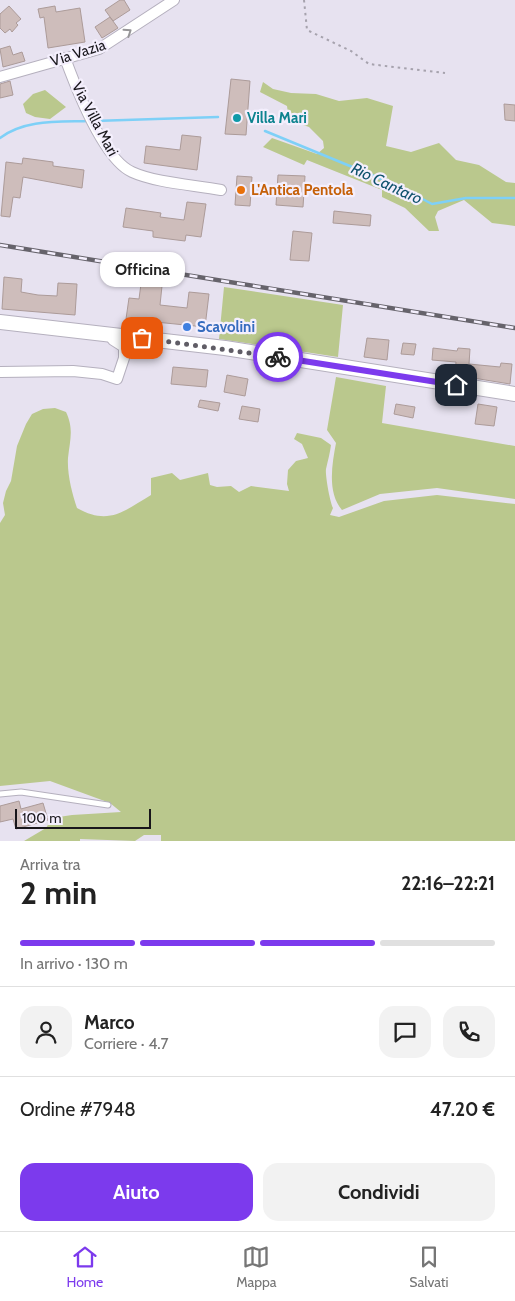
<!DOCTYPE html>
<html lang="it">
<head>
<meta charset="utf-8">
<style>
	body { margin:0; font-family:Cabin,sans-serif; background:#f2f2f2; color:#222; height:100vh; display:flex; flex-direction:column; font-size:19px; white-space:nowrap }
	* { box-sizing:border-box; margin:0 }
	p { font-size:16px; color:#767676 }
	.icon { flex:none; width:28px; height:28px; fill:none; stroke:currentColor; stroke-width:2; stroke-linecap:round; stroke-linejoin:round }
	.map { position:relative; height:841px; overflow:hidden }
	.panel { display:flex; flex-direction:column; background:#fff; flex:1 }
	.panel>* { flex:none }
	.scale { position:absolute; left:15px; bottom:12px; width:136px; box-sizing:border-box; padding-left:5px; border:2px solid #18161b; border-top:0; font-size:14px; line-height:18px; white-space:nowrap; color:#18161b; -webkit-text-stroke:4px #f4effd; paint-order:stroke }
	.pin { position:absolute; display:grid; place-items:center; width:42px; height:42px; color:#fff; margin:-21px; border-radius:10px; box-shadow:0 2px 8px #0006 }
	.courier { position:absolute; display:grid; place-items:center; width:50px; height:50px; margin:-25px; border:4px solid #7c3aed; border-radius:50%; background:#fff; color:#222; box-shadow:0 1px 6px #0007 }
	.bubble { position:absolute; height:35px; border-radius:15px; background:#fff; box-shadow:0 1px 4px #0004; font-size:16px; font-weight:800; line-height:35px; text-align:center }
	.overview em { font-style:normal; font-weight:800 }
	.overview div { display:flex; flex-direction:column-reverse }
	.overview { display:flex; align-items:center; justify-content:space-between; height:85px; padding:0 20px }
	h1 { font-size:32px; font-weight:800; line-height:38px }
	.bar { display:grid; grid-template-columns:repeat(4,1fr); gap:8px 5px; align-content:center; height:60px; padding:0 20px }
	.bar i { height:6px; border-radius:4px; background:#e0e0e0 }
	.bar .current { background:#7c3aed }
	.bar p { grid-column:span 4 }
	.line { display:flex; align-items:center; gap:12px; padding:0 20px; border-top:1px solid #e0e0e0 }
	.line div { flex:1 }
	.round { display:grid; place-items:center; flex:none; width:52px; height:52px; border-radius:15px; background:#f2f2f2 }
	.cta { display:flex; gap:10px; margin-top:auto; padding:10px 20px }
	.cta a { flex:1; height:58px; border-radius:15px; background:#7c3aed; color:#fff; font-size:20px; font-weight:800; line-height:58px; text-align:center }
	.cta a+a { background:#f2f2f2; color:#222 }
	.dock { display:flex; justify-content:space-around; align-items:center; height:70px; border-top:1px solid #e0e0e0; background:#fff; font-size:14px; color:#767676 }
	.dock a { display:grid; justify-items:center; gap:2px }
	.dock .current { color:#7c3aed }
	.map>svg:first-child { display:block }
	.green { fill:#bac88d }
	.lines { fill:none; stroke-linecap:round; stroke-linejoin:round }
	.stream { stroke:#7ed0f7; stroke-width:2.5 }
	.building { fill:#cebdbb; stroke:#ac9b99 }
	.service-casing { stroke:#b5b0be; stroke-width:7 }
	.minor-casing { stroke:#b5b0be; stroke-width:12 }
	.secondary-casing { stroke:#b5b0be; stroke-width:16 }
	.path { stroke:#a6a2ad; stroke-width:2; stroke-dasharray:2.5 4; stroke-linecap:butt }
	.service { stroke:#fff; stroke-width:5 }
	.minor { stroke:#fff; stroke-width:10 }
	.secondary { stroke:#fff; stroke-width:14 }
	.rail-casing { stroke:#66636b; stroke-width:4.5 }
	.rail { stroke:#f4effd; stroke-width:2.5; stroke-dasharray:8; stroke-linecap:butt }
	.oneway { stroke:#979698 }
	.done { stroke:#605d66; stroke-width:5; stroke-dasharray:0 9 }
	.route { stroke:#7c3aed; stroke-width:6 }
	.culture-dot { fill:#0f9aa8; stroke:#f4effd; stroke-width:2 }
	.food-dot { fill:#e8710a; stroke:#f4effd; stroke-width:2 }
	.shop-dot { fill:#3f7fe0; stroke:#f4effd; stroke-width:2 }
	.labels { text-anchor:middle; stroke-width:4.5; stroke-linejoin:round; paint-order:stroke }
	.street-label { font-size:15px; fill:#18161b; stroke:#f4effd }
	.culture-label { font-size:15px; font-weight:bold; fill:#0d838f; stroke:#f4effd; text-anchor:start }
	.food-label { font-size:15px; font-weight:bold; fill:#c56008; stroke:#f4effd; text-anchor:start }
	.shop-label { font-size:15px; font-weight:bold; fill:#366cbe; stroke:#f4effd; text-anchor:start }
	.water-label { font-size:16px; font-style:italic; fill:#0f526c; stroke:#f4effd }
</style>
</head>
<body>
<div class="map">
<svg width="515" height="841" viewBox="0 0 515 841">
	<rect width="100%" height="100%" fill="#e7e2f0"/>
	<!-- green -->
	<path class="green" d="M 263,82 L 273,89 L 291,93 L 316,94 L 339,101 L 367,98 L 393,106 L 386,146 L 411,152 L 439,143 L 456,160 L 479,165 L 506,182 L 515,183 L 515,226 L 492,223 L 464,200 L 438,211 L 435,217 L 439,231 L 429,231 L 405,208 L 382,197 L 382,190 L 307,160 L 304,165 L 263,147 L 272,138 L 317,154 L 324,148 L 323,141 L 309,127 L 289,120 L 287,106 L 260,92 Z
		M 45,90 L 66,107 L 50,119 L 35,117 L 26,113 L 23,104 L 33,94 Z
		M 224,287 L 343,305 L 338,357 L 219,339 Z
		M 336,377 L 386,386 L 382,423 L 515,446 L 515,499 L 437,488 L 380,494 L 342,510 C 327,493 332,464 336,443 L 327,430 Z
		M 55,408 L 66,412 C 74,429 70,440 68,458 C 67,474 72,493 77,508 C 109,526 124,511 151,495 L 151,478 L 172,473 L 180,480 L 208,473 L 210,485 L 217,487 L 231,486 L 239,492 L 251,486 L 289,491 L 287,484 L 288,470 L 296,461 L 308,458 L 302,444 L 294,439 L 297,433 L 321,438 L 331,445 C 330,453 328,460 326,469 C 325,475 330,502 333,508 L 330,515 L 339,517 L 384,501 L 437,495 L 515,504 L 515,841 L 161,841 L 161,835 L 144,835 L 135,841 L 80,839 L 80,841 L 24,841 L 46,828 L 52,818 L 72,815 L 121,812 L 110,803 L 50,781 L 0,786 L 0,523 L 5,515 L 3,503 L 6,491 L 11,481 L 17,446 L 26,424 L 32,414 L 43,409 Z"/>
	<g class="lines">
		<!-- stream -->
		<path class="stream" d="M 94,121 L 218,117
			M 265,131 L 396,185 L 432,204 L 466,198 L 515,198
			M 0,138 C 25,119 59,122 89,121"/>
	</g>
	<!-- building -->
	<path class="building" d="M 120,0 L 124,0 L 130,10 L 113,21 L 105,10 Z
		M 9,6 L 21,19 L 16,23 L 18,25 L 12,32 L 10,29 L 5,33 L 0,28 L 0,14 Z
		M 55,6 L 56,12 L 80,8 L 85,42 L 48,48 L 44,17 L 40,18 L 38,9 Z
		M 110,17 L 118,28 L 102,38 L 95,27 Z
		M 10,46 L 13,55 L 22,52 L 25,61 L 3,67 L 0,49 Z
		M 231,79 L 250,81 L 246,135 L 225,134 Z
		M 10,81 L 13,95 L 0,98 L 0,84 Z
		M 504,104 L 515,105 L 515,121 L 505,120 Z
		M 182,135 L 201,137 L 197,170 L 144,163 L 146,146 L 180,150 Z
		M 23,158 L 53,162 L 53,166 L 84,170 L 82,188 L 23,177 L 20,198 L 13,197 L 10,217 L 1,216 L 6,162 L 22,164 Z
		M 278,175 L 305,176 L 303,207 L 276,205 Z
		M 237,176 L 252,177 L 250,206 L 235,205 Z
		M 187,202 L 206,204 L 201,237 L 186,235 L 185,241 L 153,237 L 153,231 L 123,227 L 126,208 L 161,213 L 160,217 L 184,220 Z
		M 334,211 L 371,215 L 370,226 L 333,223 Z
		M 293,231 L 312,233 L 309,261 L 290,260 Z
		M 4,277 L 22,279 L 21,292 L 38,295 L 57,296 L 58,283 L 77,284 L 75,315 L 2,309 Z
		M 141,284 L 162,286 L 160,305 L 187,308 L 189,292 L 209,294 L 205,327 L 126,319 L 129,298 L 139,299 Z
		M 367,338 L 389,340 L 387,360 L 364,357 Z
		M 403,343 L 416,344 L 414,355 L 401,354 Z
		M 433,348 L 457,351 L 458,348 L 470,349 L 469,364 L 500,367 L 501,363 L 512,364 L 510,384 L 455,375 L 456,362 L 432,360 Z
		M 173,367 L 208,370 L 206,387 L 171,384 Z
		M 227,375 L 248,379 L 245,396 L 224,392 Z
		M 200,400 L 220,403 L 218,411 L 198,407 Z
		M 396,404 L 415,407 L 413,418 L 394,414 Z
		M 478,404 L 497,407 L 494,426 L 475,424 Z
		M 242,406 L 260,409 L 258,422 L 239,419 Z
		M 19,801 L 21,809 L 43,803 L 48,820 L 16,829 L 13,819 L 0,822 L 0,806 Z"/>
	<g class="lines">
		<defs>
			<path id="service" d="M 0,794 L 21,792 L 108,805"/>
			<path id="minor" d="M 65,58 C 76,88 103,159 132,172 C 156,183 195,185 221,190
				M 0,77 L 99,49 L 174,0
				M 0,372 L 73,371 L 102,374 L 117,379 L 124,358 L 124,347 L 113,340 L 109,334"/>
			<path id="secondary" d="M 0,322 L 225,348 L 515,394"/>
		</defs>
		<!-- service casing -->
		<use href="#service" class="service-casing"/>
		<!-- minor casing -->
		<use href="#minor" class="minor-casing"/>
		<!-- secondary casing -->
		<use href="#secondary" class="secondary-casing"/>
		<!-- path -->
		<path class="path" d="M 304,0 L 307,30 L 351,51 L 369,64 L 445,73"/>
		<!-- service -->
		<use href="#service" class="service"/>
		<!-- minor -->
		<use href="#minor" class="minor"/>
		<!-- secondary -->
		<use href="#secondary" class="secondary"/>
		<defs>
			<path id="rail" d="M 0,245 L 515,328"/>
		</defs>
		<!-- rail casing -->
		<use href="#rail" class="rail-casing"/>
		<!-- rail -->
		<use href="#rail" class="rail"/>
	</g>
	<!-- one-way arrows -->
	<defs><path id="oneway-chevron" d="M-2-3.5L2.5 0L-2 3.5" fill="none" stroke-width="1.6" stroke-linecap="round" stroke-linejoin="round" transform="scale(1.25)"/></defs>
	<use class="oneway" href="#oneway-chevron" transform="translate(128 32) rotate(-34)"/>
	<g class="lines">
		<!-- done -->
		<path class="done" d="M 142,338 L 278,357"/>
		<!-- route -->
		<path class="route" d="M 278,357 L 456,385"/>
	</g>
	<!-- markers -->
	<circle class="culture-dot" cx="237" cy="118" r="5"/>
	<circle class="food-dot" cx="241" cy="190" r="5"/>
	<circle class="shop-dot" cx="187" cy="327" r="5"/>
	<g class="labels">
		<!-- street labels -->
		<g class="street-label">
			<text transform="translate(78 53) rotate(-18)" y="5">Via Vazia</text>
			<text transform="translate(95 119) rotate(62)" y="5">Via Villa Mari</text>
		</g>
		<!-- culture labels -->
		<g class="culture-label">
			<text x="247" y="123">Villa Mari</text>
		</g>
		<!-- food labels -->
		<g class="food-label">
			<text x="251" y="195">L'Antica Pentola</text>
		</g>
		<!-- shop labels -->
		<g class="shop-label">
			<text x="197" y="332">Scavolini</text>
		</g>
		<!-- water labels -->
		<g class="water-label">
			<text transform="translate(387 183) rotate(25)" y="6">Rio Cantaro</text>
		</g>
	</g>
</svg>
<div class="scale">100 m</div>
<div class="pin" style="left:142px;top:338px;background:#ea580c"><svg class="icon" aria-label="bag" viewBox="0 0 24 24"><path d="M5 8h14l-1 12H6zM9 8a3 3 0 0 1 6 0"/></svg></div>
<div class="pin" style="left:456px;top:385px;background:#1f2937"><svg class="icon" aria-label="home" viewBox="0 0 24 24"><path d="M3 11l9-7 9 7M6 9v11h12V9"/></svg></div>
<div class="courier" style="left:278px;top:357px"><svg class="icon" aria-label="bike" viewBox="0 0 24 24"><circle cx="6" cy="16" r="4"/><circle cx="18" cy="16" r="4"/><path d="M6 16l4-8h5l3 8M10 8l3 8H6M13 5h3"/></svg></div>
<div class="bubble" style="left:100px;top:252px;width:85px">Officina</div>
</div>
<section class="panel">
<div class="overview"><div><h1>2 min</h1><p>Arriva tra</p></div><em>22:16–22:21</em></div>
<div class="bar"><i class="current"></i><i class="current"></i><i class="current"></i><i></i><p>In arrivo · 130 m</p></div>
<div class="line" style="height:90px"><a class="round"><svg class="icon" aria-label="person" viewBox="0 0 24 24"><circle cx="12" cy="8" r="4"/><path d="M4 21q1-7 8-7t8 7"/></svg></a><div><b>Marco</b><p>Corriere · 4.7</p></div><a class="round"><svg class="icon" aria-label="chat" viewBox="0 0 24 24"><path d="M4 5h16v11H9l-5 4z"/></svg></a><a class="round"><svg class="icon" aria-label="phone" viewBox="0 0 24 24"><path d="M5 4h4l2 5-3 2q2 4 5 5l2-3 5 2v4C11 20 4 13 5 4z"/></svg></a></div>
<div class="line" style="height:65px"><div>Ordine #7948</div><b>47.20 €</b></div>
<div class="cta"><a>Aiuto</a><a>Condividi</a></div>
</section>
<nav class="dock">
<a class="current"><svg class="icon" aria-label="home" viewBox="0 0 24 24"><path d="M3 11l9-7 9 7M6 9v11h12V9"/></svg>Home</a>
<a><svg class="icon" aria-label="map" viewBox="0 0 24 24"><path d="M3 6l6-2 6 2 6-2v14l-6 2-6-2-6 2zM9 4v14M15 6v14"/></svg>Mappa</a>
<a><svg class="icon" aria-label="saved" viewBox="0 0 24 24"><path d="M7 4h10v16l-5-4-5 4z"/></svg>Salvati</a>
</nav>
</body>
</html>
